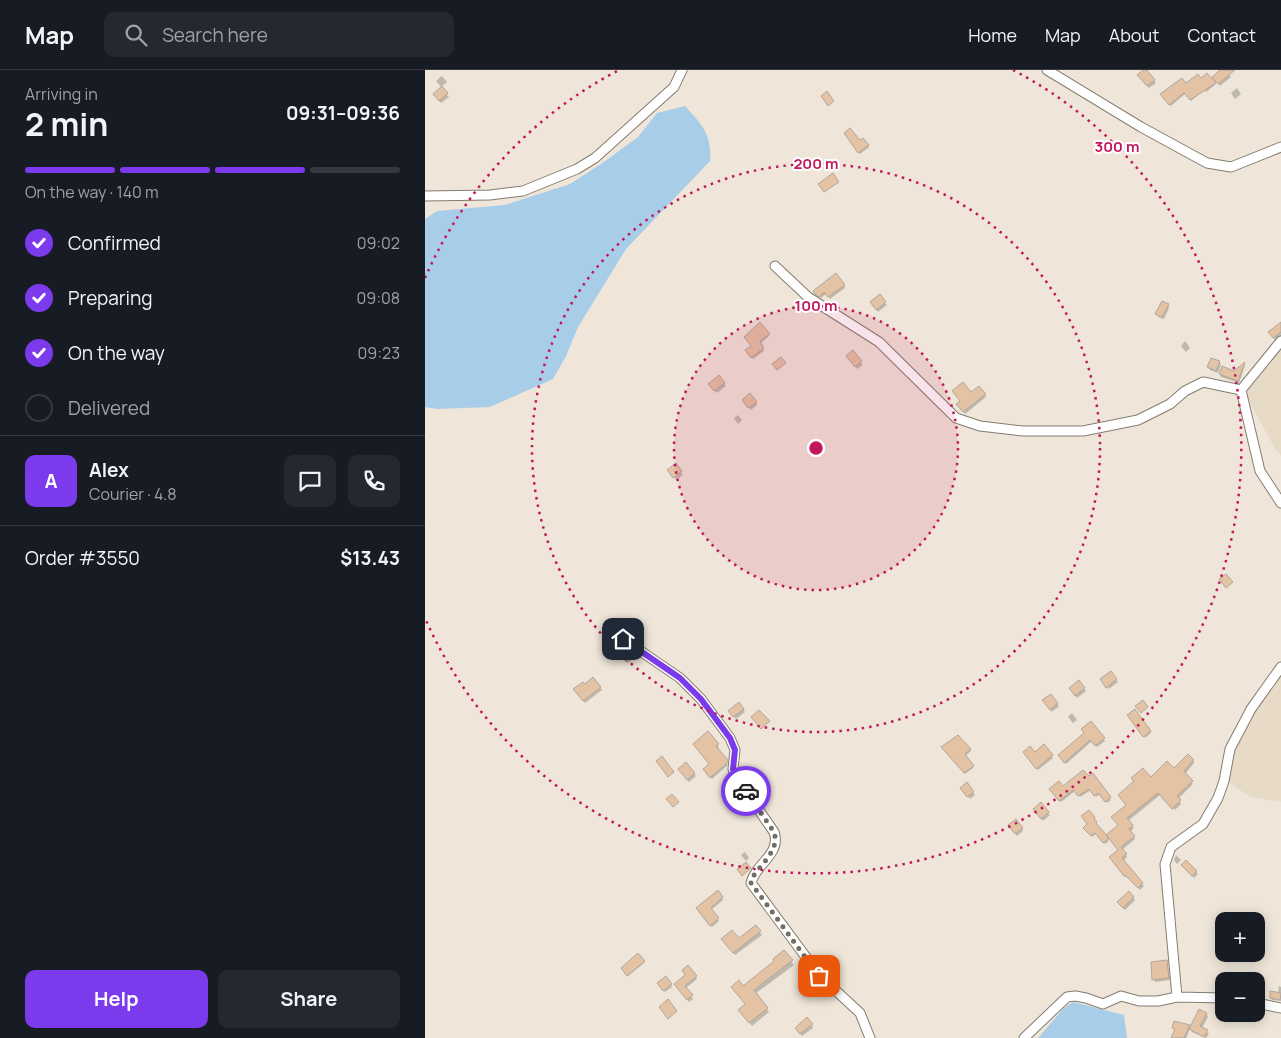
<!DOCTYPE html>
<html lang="en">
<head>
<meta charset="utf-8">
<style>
	body { margin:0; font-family:Manrope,sans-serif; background:#242831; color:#f1f3f6; height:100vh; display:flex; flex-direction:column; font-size:19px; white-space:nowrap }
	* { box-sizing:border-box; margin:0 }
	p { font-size:16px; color:#9ea1a6 }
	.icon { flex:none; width:28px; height:28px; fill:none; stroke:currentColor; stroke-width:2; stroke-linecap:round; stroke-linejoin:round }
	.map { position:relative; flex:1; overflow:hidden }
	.details { display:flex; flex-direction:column; background:#171b24; width:425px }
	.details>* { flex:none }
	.controls { position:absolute; left:790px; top:842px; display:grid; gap:10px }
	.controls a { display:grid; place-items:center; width:50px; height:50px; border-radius:10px; background:#171b24; box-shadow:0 2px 12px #0003; font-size:25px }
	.pin { position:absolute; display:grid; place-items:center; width:42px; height:42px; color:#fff; margin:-21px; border-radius:10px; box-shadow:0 2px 8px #0006 }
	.courier { position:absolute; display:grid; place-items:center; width:50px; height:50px; margin:-25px; border:4px solid #7c3aed; border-radius:50%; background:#fff; color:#222; box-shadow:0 1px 6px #0007 }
	.overview em { font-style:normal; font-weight:700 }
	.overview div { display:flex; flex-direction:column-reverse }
	.overview { display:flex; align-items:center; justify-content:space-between; height:85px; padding:0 25px }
	h1 { font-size:32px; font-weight:700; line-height:38px }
	.bar { display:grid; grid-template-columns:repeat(4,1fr); gap:8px 5px; align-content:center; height:60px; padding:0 25px }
	.bar i { height:6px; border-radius:4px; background:#363941 }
	.bar .selected { background:#7c3aed }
	.bar p { grid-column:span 4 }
	.line { display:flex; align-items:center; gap:12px; padding:0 25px; border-top:1px solid #363941 }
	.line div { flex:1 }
	.round { display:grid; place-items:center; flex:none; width:52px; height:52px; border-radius:10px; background:#242831 }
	ol { padding:0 25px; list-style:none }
	li { display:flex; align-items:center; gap:15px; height:55px }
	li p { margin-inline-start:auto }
	li .icon { padding:5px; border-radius:50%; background:#7c3aed; color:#fff; stroke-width:4 }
	li:last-child { color:#9ea1a6 }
	li i { width:28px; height:28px; border:2px solid #363941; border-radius:50% }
	.action { display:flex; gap:10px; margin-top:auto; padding:10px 25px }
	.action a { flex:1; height:58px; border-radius:10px; background:#7c3aed; color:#fff; font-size:20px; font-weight:700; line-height:58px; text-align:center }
	.action a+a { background:#242831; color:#f1f3f6 }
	header { display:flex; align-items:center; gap:30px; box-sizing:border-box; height:70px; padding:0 25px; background:#171b24; border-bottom:1px solid #363941 }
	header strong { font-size:24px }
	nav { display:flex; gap:28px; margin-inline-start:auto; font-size:18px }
	.search { width:350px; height:45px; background:#242831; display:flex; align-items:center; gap:12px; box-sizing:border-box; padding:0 18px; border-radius:10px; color:#9ea1a6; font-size:19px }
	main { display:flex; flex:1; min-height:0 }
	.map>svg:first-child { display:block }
	.built { fill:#e7dbc7 }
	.water { fill:#a8cde8 }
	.shadow { fill:#0003 }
	.building { fill:#e3c3a4; stroke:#b2a69c }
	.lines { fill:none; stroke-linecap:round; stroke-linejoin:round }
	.street-casing { stroke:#847c70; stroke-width:11 }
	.street { stroke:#fff; stroke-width:9 }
	.done { stroke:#726d65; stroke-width:5; stroke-dasharray:0 9 }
	.route { stroke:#7c3aed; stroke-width:6 }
	.ring { fill:none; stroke:#c2185b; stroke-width:2.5; stroke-dasharray:2.5 5 }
	.centre { fill:#c2185b; stroke:#fff; stroke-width:2.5 }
	.ring-label { font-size:15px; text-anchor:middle; font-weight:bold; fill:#c2185b; stroke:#fff; stroke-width:4; stroke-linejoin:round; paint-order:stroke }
</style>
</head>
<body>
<header>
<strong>Map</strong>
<div class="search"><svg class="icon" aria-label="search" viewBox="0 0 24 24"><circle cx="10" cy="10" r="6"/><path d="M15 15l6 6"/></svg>Search here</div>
<nav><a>Home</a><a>Map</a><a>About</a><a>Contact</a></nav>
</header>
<main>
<section class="details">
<div class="overview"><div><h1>2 min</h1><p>Arriving in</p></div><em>09:31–09:36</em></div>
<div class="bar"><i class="selected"></i><i class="selected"></i><i class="selected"></i><i></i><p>On the way · 140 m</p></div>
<ol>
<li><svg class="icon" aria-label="check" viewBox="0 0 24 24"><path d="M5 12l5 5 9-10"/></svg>Confirmed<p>09:02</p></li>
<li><svg class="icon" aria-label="check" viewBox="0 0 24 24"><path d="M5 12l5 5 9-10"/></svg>Preparing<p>09:08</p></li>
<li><svg class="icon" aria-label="check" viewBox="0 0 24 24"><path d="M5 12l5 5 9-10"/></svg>On the way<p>09:23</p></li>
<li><i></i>Delivered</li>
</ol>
<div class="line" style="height:90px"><b class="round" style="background:#7c3aed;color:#fff">A</b><div><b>Alex</b><p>Courier · 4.8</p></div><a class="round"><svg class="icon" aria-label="chat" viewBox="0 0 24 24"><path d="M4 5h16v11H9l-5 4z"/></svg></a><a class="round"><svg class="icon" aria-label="phone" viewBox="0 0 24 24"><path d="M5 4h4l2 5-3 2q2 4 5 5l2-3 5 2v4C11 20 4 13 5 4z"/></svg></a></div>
<div class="line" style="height:65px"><div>Order #3550</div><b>$13.43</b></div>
<div class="action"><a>Help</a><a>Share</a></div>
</section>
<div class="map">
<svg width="856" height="968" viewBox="0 0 856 968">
	<rect width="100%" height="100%" fill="#efe6d9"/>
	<!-- built -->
	<path class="built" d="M 856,274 L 856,386 L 850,379 L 818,320 Z
		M 856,602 L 856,732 L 825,727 L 802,711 L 807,680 L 828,640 Z"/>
	<!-- water -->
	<path class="water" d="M 260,36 C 277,55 287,64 285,91 L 201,179 L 153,257 L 141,286 L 128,309 L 65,337 L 12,339 L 0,337 L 0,149 L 12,141 L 80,135 L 145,114 L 179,92 L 213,67 L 232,43 Z
		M 648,932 L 699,945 L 702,968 L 613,968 L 639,938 Z"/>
	<!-- shadow -->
	<path class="shadow" d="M 721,0 L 731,13 L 724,18 L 716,7 Z
		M 797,0 L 801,0 L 806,7 L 795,16 L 790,10 Z
		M 782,4 L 790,15 L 781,22 L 779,20 L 766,31 L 761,23 L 746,36 L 737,25 L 776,9 Z
		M 17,6 L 22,12 L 16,17 L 24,27 L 16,33 L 11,27 L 17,18 L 11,11 Z
		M 812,18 L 816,24 L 810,29 L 806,23 Z
		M 420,64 L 443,75 L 444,77 L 435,84 Z
		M 419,215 L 420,218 L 405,229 L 401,224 L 396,228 L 389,221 Z
		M 460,233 L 462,235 L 453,242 L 448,235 Z
		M 743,235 L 744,238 L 739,249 L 733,247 L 732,244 Z
		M 335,254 L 344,266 L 335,274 L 339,281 L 328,289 L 322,281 L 327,276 Z
		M 856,256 L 856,266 L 850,270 L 846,265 Z
		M 760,271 L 765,278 L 761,282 L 756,276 Z
		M 428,282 L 438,295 L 432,299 L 425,289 Z
		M 794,292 L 796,295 L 793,303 L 785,300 L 783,297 Z
		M 820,294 L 820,295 L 814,313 L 796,307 L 795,304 L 809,302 Z
		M 294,307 L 301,316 L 292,323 L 287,317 Z
		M 560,325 L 561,327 L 540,344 L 534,337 Z
		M 331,332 L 332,335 L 326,340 L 320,333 Z
		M 313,345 L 317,350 L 313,354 L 309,348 Z
		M 251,395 L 258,405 L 251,410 L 245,403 Z
		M 191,579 L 203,582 L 210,587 L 203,593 Z
		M 685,602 L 693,612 L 684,619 L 678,612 Z
		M 654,612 L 661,621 L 652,628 L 647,621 Z
		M 175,617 L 177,620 L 160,633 L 151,622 Z
		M 625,625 L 634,636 L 627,642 L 620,633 Z
		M 318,639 L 320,642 L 311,649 L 306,644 Z
		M 647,643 L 652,650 L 648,653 L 643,647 Z
		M 704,645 L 725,661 L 726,663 L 720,668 Z
		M 660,663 L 679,669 L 680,671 L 672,677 L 667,671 L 641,694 L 636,688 Z
		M 532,667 L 546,681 L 540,686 L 548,698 L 540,704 L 519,679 Z
		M 292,675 L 294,677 L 292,679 L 303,695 L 287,709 L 281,702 L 286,695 L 271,676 Z
		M 619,676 L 628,688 L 613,700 L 599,682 L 609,683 Z
		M 768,690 L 769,693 L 760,704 L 768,714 L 753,729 L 756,734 L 750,740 L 735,725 L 703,751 L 709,758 L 705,762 L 710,769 L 697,780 L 702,787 L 698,791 L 717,814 L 719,816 L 715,820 L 702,806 L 701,808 L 687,790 L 694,780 L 694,756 L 703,735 L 726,709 Z
		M 261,694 L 271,706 L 264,712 L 256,702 Z
		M 668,705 L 686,730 L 682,733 L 675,724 L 671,727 L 666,720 L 655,727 L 650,721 L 636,732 L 627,721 L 663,708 Z
		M 541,714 L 550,725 L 545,729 L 538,721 Z
		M 664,741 L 670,749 L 669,750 L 671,755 L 684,771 L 680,774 L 671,764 L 667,767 L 660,760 L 664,755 Z
		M 611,742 L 623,743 L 625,745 L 618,751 Z
		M 586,758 L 597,758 L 598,761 L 592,766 Z
		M 320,782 L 324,788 L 321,791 L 316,785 Z
		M 751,785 L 756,790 L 752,794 L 749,790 Z
		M 761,791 L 773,804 L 769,808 L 759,798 Z
		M 293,822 L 298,830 L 286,840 L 294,851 L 287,857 L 273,840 Z
		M 708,827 L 710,830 L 700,840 L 695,835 Z
		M 331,856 L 337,865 L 310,885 L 299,872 L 314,870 Z
		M 359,882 L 369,895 L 330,924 L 344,942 L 327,956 L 317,943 L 321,935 L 318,917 L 351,891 Z
		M 213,884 L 219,893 L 203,906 L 198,899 Z
		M 742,892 L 745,910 L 730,912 L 729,909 Z
		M 271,907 L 272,909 L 261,918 L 268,929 L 264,932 L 252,917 Z
		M 246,914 L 247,917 L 240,922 L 235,916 Z
		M 854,916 L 856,917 L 856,931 L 847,930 L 846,928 L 853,924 Z
		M 781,944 L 783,947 L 777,958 L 784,964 L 781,968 L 767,962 L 765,959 L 761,968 L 747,968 L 750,960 L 748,958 L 764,957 L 765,959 Z
		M 387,955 L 388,958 L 377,966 L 373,961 Z"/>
	<!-- building -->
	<path class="building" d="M 718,0 L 722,0 L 730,10 L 722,16 L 712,5 Z
		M 795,0 L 810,0 L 793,14 L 787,7 Z
		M 782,3 L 791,13 L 765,30 L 759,23 L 744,35 L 735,24 L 757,8 L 761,13 L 773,4 L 776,8 Z
		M 17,16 L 23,23 L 14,31 L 8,24 Z
		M 402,21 L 409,31 L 403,36 L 396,26 Z
		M 425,58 L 435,70 L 438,68 L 444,75 L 433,83 L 419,63 Z
		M 408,103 L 414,112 L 399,122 L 393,114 Z
		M 411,203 L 420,215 L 403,227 L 399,222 L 394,227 L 390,224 L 388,221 Z
		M 455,224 L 461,232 L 451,240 L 445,232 Z
		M 737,231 L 744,234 L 737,247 L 730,244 Z
		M 335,252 L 345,264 L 335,271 L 339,278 L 326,288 L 320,280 L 326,276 L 319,267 Z
		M 856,252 L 856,262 L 848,268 L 843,262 Z
		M 428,280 L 437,291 L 430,297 L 421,286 Z
		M 356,287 L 361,293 L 352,300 L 347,294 Z
		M 786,288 L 795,291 L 791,301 L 782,297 Z
		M 820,292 L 813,311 L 794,304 L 797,296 L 809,301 Z
		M 294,305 L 300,313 L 289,321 L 283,314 Z
		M 538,312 L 546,322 L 554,316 L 561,324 L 538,342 L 531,334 L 535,331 L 527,321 Z
		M 325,323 L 332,332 L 323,338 L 317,330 Z
		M 251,393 L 257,401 L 248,408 L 242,400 Z
		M 801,504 L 808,512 L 801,518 L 794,509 Z
		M 194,573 L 202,581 L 203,580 L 210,585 L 201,592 L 188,577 Z
		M 686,601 L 692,609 L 681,618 L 675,609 Z
		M 168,607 L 176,617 L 158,631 L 148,619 L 158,612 L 160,614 Z
		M 654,610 L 660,618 L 650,626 L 644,618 Z
		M 626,624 L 633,633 L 625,640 L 617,630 Z
		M 718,630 L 723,637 L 716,643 L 710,636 Z
		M 314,632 L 319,639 L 308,647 L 303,641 Z
		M 710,639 L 726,661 L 718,667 L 702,645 Z
		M 334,640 L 345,651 L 336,659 L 326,647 Z
		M 666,651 L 680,668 L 670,676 L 665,670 L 639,693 L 633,685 L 659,663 L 656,659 Z
		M 283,661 L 294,674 L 291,676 L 303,690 L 302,693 L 285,708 L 278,699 L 284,694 L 268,674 Z
		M 533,665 L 546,679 L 540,684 L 549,696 L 539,703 L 516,677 Z
		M 619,674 L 628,685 L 611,699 L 598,682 L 605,676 L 610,682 Z
		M 763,684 L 769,690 L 759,701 L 768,711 L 752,726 L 756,730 L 747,739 L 733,723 L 702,748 L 708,755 L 704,759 L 710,766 L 696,777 L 702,784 L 697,788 L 718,813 L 713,818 L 700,805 L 699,806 L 684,787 L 693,780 L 681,765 L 693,755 L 686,747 L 701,735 L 693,725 L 709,711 L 706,708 L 718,698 L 726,707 L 742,691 L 749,698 Z
		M 237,686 L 249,702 L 243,707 L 231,691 Z
		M 261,692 L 270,703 L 262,710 L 253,699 Z
		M 658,700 L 664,706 L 668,703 L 686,727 L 680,732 L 673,723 L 669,726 L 664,719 L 653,726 L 648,720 L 634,731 L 624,719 L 634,711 L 638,716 Z
		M 542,712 L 549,722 L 542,727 L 535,718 Z
		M 247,724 L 254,732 L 248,737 L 241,729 Z
		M 616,732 L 624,742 L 616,749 L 608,739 Z
		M 664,740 L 670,747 L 669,748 L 672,752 L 671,753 L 684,768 L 678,773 L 670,763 L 666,766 L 658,758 L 662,754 L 656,746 Z
		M 591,749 L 598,758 L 590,764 L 583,755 Z
		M 761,790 L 772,801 L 767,806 L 756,795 Z
		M 321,792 L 326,798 L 317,806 L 312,799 Z
		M 293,820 L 298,827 L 286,838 L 294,848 L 285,856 L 271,838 Z
		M 704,821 L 709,827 L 698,838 L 692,832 Z
		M 331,855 L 336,861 L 308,883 L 296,869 L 307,860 L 314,868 Z
		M 359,880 L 368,890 L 329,920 L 343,938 L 324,953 L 313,940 L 320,934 L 306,917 L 314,910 L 318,916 L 349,891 L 348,889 Z
		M 213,883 L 220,891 L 202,906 L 196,898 Z
		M 742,890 L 744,908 L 727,910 L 726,892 Z
		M 263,895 L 272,906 L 260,916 L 268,925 L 262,930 L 249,914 L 260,905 L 257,900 Z
		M 241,906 L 247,914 L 238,921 L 232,913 Z
		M 845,921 L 856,923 L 855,930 L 845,928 Z
		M 243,929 L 252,941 L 243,949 L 234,937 Z
		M 774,939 L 782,943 L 775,956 L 783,960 L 779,967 L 764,959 Z
		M 382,947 L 388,954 L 375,964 L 370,958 Z
		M 749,951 L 765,955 L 759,968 L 746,968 L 750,959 L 747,958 Z"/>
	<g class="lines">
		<defs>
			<path id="street" d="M 622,0 L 716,57 L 782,93 L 806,97 L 856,77
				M 0,126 L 65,125 L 98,121 L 152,99 L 170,88 L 249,17 L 257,0
				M 350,196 L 383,227 L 454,272 L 531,348 L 555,356 L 598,361 L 658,361 L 713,350 L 745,334 L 760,321 L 778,312 L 816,320
				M 856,271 L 816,320 L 835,401 L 856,433
				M 198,569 L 255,608 L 276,629 L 305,668 L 310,680 L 308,699 L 311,707 L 349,762 C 357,784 330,794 326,813 L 395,906 L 435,943 L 445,968
				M 752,927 L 740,794 L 746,777 L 778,754 L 793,728 L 799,711 L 805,679 L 826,639 L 856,597
				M 831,933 L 856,938
				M 599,968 L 642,927 L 650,926 L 661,928 L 678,934 L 696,926 L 714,931 L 733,931 L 752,927 L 799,928"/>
		</defs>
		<!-- street casing -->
		<use href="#street" class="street-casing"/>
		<!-- street -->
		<use href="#street" class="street"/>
	</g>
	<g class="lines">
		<!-- done -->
		<path class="done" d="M 321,721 L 349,762 C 355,780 336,794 327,808 L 326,813 L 394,906"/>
		<!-- route -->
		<path class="route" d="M 198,569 L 255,608 L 276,629 L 305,668 L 310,680 L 308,699 L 321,721"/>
	</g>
	<!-- distance rings -->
	<circle cx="391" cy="378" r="142" fill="#c2185b" fill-opacity=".12"/>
	<g class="ring">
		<circle cx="391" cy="378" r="142"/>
		<circle cx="391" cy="378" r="284"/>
		<path d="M0 208A426 426 0 0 1 194 0M588 0A426 426 0 1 1 0 548"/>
	</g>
	<circle cx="391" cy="378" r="8" class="centre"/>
	<g class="ring-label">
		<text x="692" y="82">300 m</text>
		<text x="391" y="99">200 m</text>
		<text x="391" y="241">100 m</text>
	</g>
</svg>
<div class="controls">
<a>+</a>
<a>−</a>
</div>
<div class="pin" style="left:394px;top:906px;background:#ea580c"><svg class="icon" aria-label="bag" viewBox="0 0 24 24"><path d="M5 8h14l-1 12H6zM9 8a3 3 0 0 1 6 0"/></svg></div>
<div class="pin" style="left:198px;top:569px;background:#1f2937"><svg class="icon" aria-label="home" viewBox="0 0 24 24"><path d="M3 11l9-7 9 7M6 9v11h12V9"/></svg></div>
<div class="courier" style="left:321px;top:721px"><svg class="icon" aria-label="car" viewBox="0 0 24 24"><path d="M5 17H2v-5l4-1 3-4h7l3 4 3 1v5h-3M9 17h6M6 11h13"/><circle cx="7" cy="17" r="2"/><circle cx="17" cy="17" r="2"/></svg></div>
</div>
</main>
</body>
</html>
